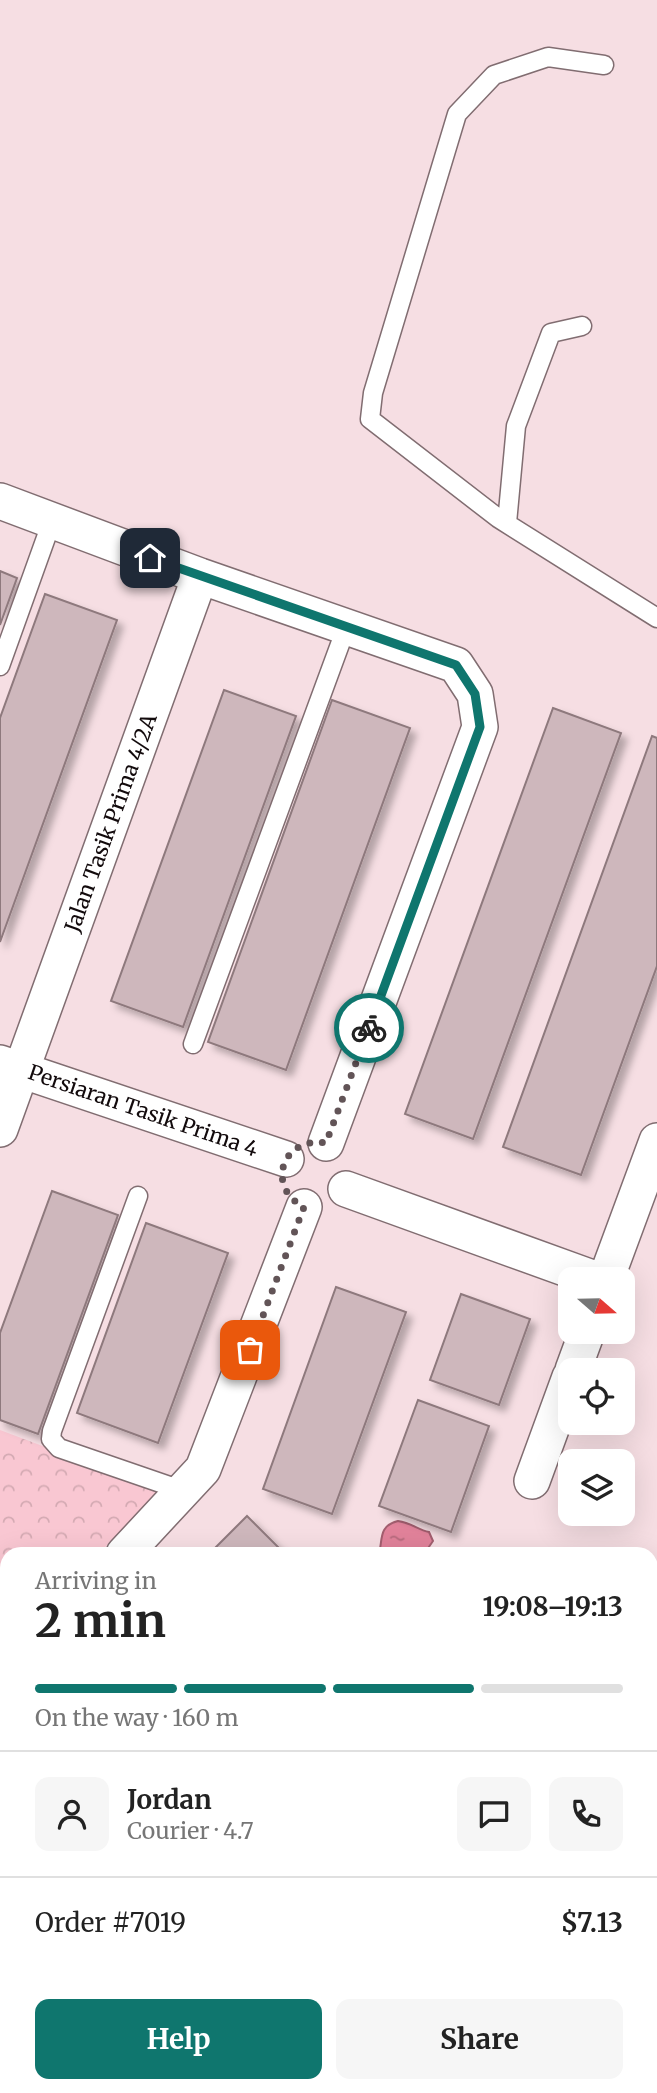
<!DOCTYPE html>
<html lang="en">
<head>
<meta charset="utf-8">
<style>
	body { margin:0; font-family:Merriweather,serif; background:#f6f6f6; color:#222; height:100vh; display:flex; flex-direction:column; font-size:26px; white-space:nowrap }
	* { box-sizing:border-box; margin:0 }
	p { font-size:23px; color:#767676 }
	.icon { flex:none; width:38px; height:38px; fill:none; stroke:currentColor; stroke-width:2; stroke-linecap:round; stroke-linejoin:round }
	.map { position:relative; flex:1; overflow:hidden }
	.panel { position:absolute; left:0px; top:1547px; width:658px; height:546px; display:flex; flex-direction:column; background:#fff; border-radius:21px 21px 0 0; box-shadow:0 7px 28px #0002 }
	.panel>* { flex:none }
	.needle { width:46px; rotate:110deg }
	.fabs { position:absolute; left:558px; top:1267px; display:grid; gap:14px }
	.fabs a { display:grid; place-items:center; width:77px; height:77px; border-radius:14px; background:#fff; box-shadow:0 7px 28px #0002; font-size:35px }
	.pin { position:absolute; display:grid; place-items:center; width:60px; height:60px; color:#fff; margin:-30px; border-radius:14px; box-shadow:0 4px 10px #0006 }
	.courier { position:absolute; display:grid; place-items:center; width:70px; height:70px; margin:-35px; border:5px solid #0f766e; border-radius:50%; background:#fff; color:#222; box-shadow:0 2px 9px #0007 }
	.headline em { font-style:normal; font-weight:700 }
	.headline div { display:flex; flex-direction:column-reverse }
	.headline { display:flex; align-items:center; justify-content:space-between; height:119px; padding:0 35px }
	h1 { font-size:46px; font-weight:700; line-height:52px }
	.bar { display:grid; grid-template-columns:repeat(4,1fr); gap:10px 7px; align-content:center; height:84px; padding:0 35px }
	.bar i { height:9px; border-radius:5px; background:#e0e0e0 }
	.bar .active { background:#0f766e }
	.bar p { grid-column:span 4 }
	.line { display:flex; align-items:center; gap:18px; padding:0 35px; border-top:2px solid #e0e0e0 }
	.line div { flex:1 }
	.round { display:grid; place-items:center; flex:none; width:74px; height:74px; border-radius:14px; background:#f6f6f6 }
	.button { display:flex; gap:14px; margin-top:auto; padding:14px 35px }
	.button a { flex:1; height:80px; border-radius:14px; background:#0f766e; color:#fff; font-size:28px; font-weight:700; line-height:80px; text-align:center }
	.button a+a { background:#f6f6f6; color:#222 }
	.map>svg:first-child { display:block }
	.park { fill:url(#park-crowns) }
	.water { fill:url(#water-ripples); stroke:#a35e6f; stroke-width:2 }
	.building { fill:#ceb7bc; stroke:#8e797d; stroke-width:2; filter:url(#shadow) }
	.lines { fill:none; stroke-linecap:round; stroke-linejoin:round }
	.service-casing { stroke:#816d71; stroke-width:21 }
	.minor-casing { stroke:#816d71; stroke-width:38 }
	.service { stroke:#fff; stroke-width:18 }
	.minor { stroke:#fff; stroke-width:35 }
	.done { stroke:#625457; stroke-width:7; stroke-dasharray:0 12.6 }
	.route { stroke:#0f766e; stroke-width:9 }
	.labels { text-anchor:middle; stroke-width:6; stroke-linejoin:round; paint-order:stroke }
	.street-label { font-size:21px; fill:#120a0c; stroke:#fff }
</style>
</head>
<body>
<div class="map">
<svg width="657" height="2093" viewBox="0 0 657 2093">
	<defs>
		<pattern id="park-crowns" width="20" height="18" patternUnits="userSpaceOnUse" patternTransform="scale(1.75)"><rect width="20" height="18" fill="#f9c7d2"/><path d="M2 6a3 3 0 1 1 6 0M12 15a3 3 0 1 1 6 0" fill="none" stroke="#d4aab3"/></pattern>
		<pattern id="water-ripples" width="26" height="14" patternUnits="userSpaceOnUse" patternTransform="scale(1.75)"><rect width="26" height="14" fill="#e1829a"/><path d="M2 4q2-2 4 0t4 0M15 11q2-2 4 0t4 0" fill="none" stroke="#b5697c"/></pattern>
		<filter id="shadow"><feDropShadow dx="6" dy="6" stdDeviation="3.5" flood-color="#0004"/></filter>
	</defs>
	<rect width="100%" height="100%" fill="#f6dee3"/>
	<!-- park -->
	<path class="park" d="M 0,1430 L 162,1491 L 98,1554 L 7,1554 L 7,1643 L 0,1649 Z"/>
	<!-- water -->
	<path class="water" d="M 398,1521 C 412,1523 418,1530 429,1532 L 433,1541 L 424,1554 L 379,1554 C 383,1539 378,1526 398,1521 Z
		M 657,1571 L 657,2093 L 0,2093 L 0,2049 L 7,2046 L 7,2086 L 651,2086 L 651,1574 Z"/>
	<!-- building -->
	<path class="building" d="M 0,571 L 17,578 L 0,625 Z
		M 45,594 L 117,620 L 0,942 L 0,718 Z
		M 224,690 L 296,716 L 183,1027 L 111,1001 Z
		M 332,700 L 410,728 L 286,1070 L 208,1042 Z
		M 553,708 L 621,733 L 473,1139 L 405,1114 Z
		M 652,736 L 657,738 L 657,966 L 581,1175 L 503,1147 Z
		M 52,1191 L 118,1215 L 38,1434 L 0,1420 L 0,1333 Z
		M 146,1223 L 228,1253 L 158,1443 L 77,1413 Z
		M 336,1287 L 406,1312 L 332,1514 L 263,1489 Z
		M 461,1294 L 530,1319 L 499,1405 L 430,1380 Z
		M 418,1400 L 489,1426 L 451,1532 L 379,1506 Z
		M 247,1516 L 285,1554 L 209,1554 Z
		M 7,1757 L 7,1800 L 0,1793 L 0,1764 Z"/>
	<g class="lines">
		<defs>
			<path id="service" d="M 604,65 L 548,57 L 494,75 L 457,114 L 373,393 L 370,419 L 498,518 L 657,618
				M 507,523 L 516,426 L 551,333 L 582,326
				M 0,666 L 52,521
				M 193,1044 L 346,628
				M 138,1196 L 52,1431 L 51,1439 L 59,1448 L 184,1491"/>
			<path id="minor" d="M 0,501 L 200,576 L 456,665 L 475,694 L 480,727 L 326,1143
				M 0,1063 L 286,1159
				M 0,1129 L 200,576
				M 346,1189 L 595,1279
				M 606,1279 L 657,1141
				M 573,1370 L 587,1332
				M 532,1481 L 570,1377
				M 124,1554 L 203,1469 L 304,1207
				M 0,1684 L 7,1677
				M 0,1835 L 7,1844"/>
		</defs>
		<!-- service casing -->
		<use href="#service" class="service-casing"/>
		<!-- minor casing -->
		<use href="#minor" class="minor-casing"/>
		<!-- service -->
		<use href="#service" class="service"/>
		<!-- minor -->
		<use href="#minor" class="minor"/>
	</g>
	<g class="lines">
		<!-- done -->
		<path class="done" d="M 250,1350 L 304,1207 C 265,1187 282,1136 326,1143 L 369,1028"/>
		<!-- route -->
		<path class="route" d="M 150,558 L 456,665 L 475,694 L 480,727 L 369,1028"/>
	</g>
	<g class="labels">
		<!-- street labels -->
		<g class="street-label">
			<text transform="translate(111 823) rotate(-70)" y="7">Jalan Tasik Prima 4/2A</text>
			<text transform="translate(143 1111) rotate(19)" y="7">Persiaran Tasik Prima 4</text>
		</g>
	</g>
</svg>
<div class="fabs">
<a><svg class="needle" viewBox="-14 -14 28 28"><path d="M0-13l5 13h-10z" fill="#e53935"/><path d="M0 13l5-13h-10z" fill="#767676"/></svg></a>
<a><svg class="icon" aria-label="locate" viewBox="0 0 24 24"><circle cx="12" cy="12" r="6"/><path d="M12 2v4M12 18v4M2 12h4M18 12h4"/></svg></a>
<a><svg class="icon" aria-label="layers" viewBox="0 0 24 24"><path d="M12 4l9 5-9 5-9-5zM3 14l9 5 9-5"/></svg></a>
</div>
<div class="pin" style="left:250px;top:1350px;background:#ea580c"><svg class="icon" aria-label="bag" viewBox="0 0 24 24"><path d="M5 8h14l-1 12H6zM9 8a3 3 0 0 1 6 0"/></svg></div>
<div class="pin" style="left:150px;top:558px;background:#1f2937"><svg class="icon" aria-label="home" viewBox="0 0 24 24"><path d="M3 11l9-7 9 7M6 9v11h12V9"/></svg></div>
<div class="courier" style="left:369px;top:1028px"><svg class="icon" aria-label="bike" viewBox="0 0 24 24"><circle cx="6" cy="16" r="4"/><circle cx="18" cy="16" r="4"/><path d="M6 16l4-8h5l3 8M10 8l3 8H6M13 5h3"/></svg></div>
<section class="panel">
<div class="headline"><div><h1>2 min</h1><p>Arriving in</p></div><em>19:08–19:13</em></div>
<div class="bar"><i class="active"></i><i class="active"></i><i class="active"></i><i></i><p>On the way · 160 m</p></div>
<div class="line" style="height:126px"><a class="round"><svg class="icon" aria-label="person" viewBox="0 0 24 24"><circle cx="12" cy="8" r="4"/><path d="M4 21q1-7 8-7t8 7"/></svg></a><div><b>Jordan</b><p>Courier · 4.7</p></div><a class="round"><svg class="icon" aria-label="chat" viewBox="0 0 24 24"><path d="M4 5h16v11H9l-5 4z"/></svg></a><a class="round"><svg class="icon" aria-label="phone" viewBox="0 0 24 24"><path d="M5 4h4l2 5-3 2q2 4 5 5l2-3 5 2v4C11 20 4 13 5 4z"/></svg></a></div>
<div class="line" style="height:91px"><div>Order #7019</div><b>$7.13</b></div>
<div class="button"><a>Help</a><a>Share</a></div>
</section>
</div>
</body>
</html>
